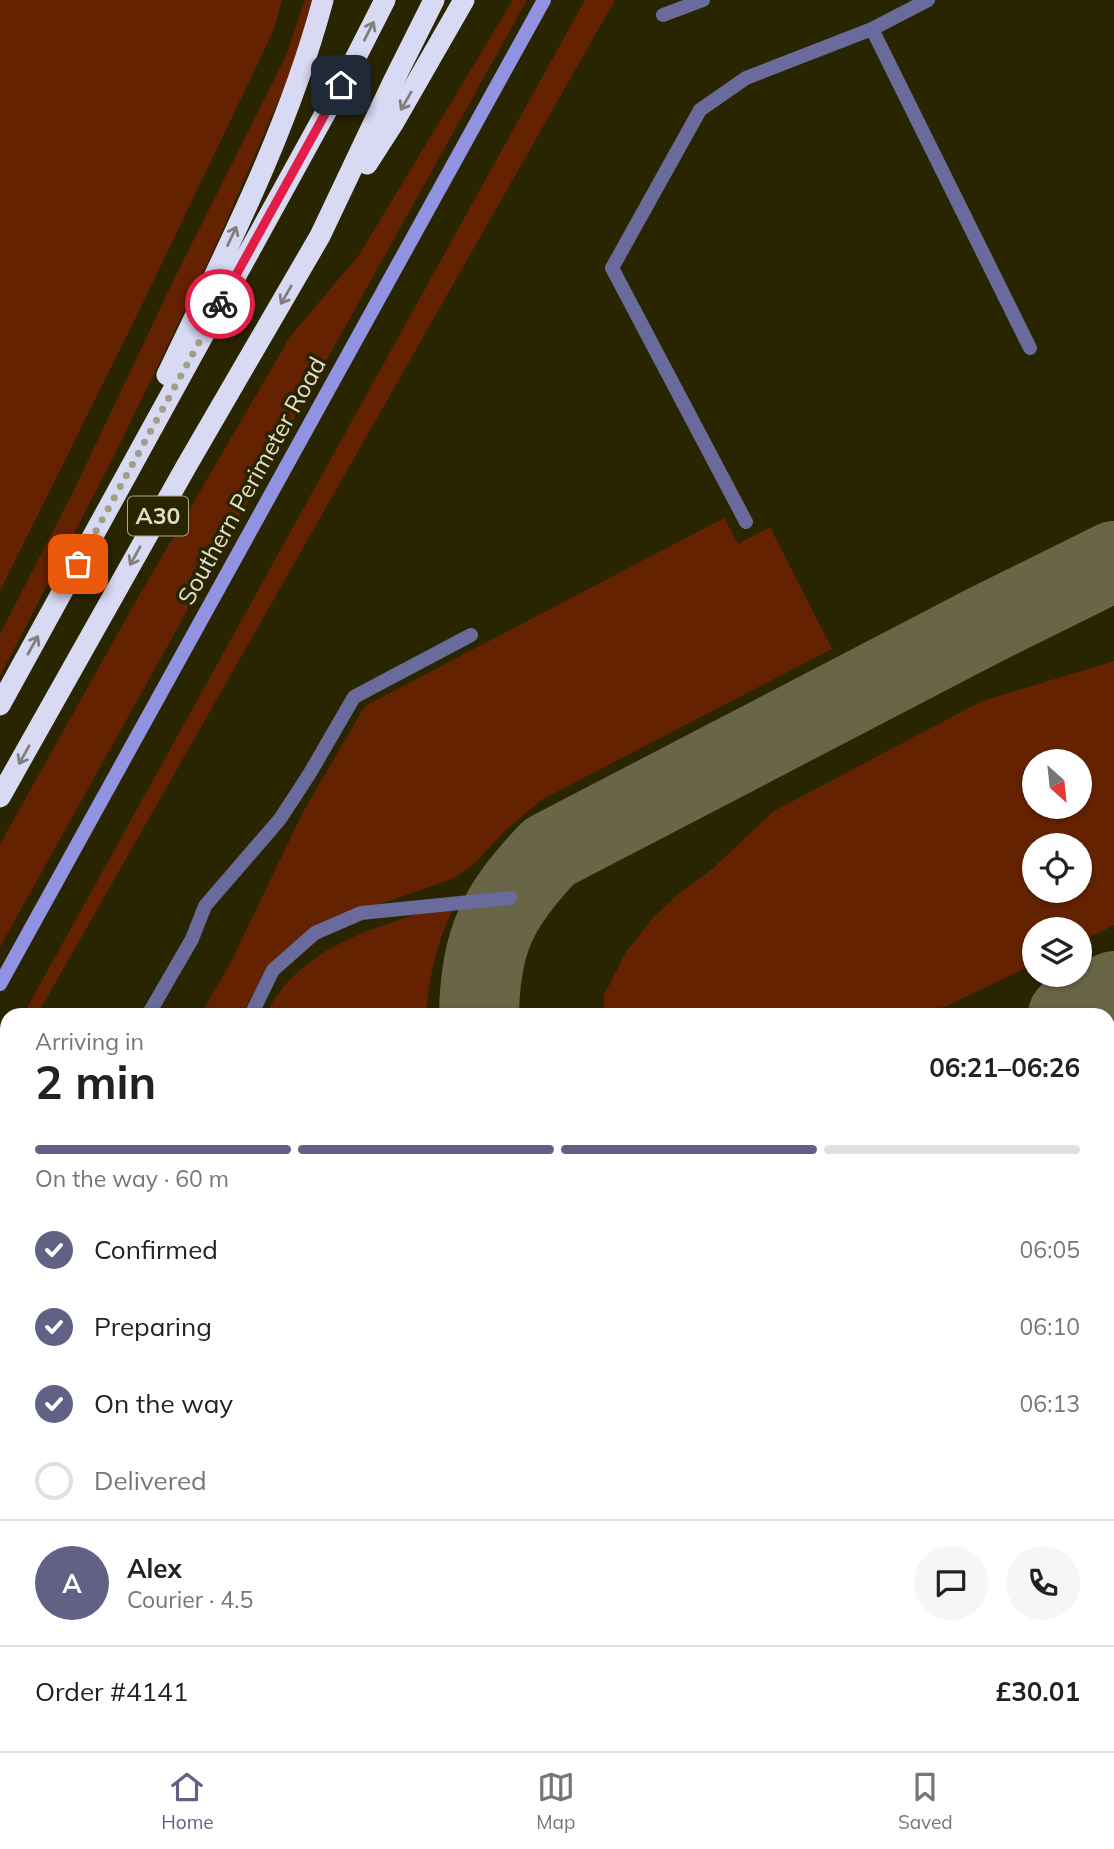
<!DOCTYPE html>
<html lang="en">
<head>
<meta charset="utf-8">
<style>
	body { margin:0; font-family:Mulish,sans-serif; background:#f6f6f6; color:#222; height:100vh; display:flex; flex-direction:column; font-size:26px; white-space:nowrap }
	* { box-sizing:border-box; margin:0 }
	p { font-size:23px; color:#767676 }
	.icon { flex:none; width:38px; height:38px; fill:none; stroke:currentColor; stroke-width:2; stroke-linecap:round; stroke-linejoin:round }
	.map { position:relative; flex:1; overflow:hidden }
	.sheet { position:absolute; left:0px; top:1008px; width:1115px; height:744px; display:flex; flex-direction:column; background:#fff; border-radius:21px 21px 0 0; box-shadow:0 2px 5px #0004 }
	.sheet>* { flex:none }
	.needle { width:46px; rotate:153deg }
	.tools { position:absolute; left:1022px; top:749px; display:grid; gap:14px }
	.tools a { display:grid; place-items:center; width:70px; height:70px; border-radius:50%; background:#fff; box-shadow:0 2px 5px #0004; font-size:35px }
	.pin { position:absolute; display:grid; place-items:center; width:60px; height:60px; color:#fff; margin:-30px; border-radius:14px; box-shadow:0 4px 10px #0006 }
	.courier { position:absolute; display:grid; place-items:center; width:70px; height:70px; margin:-35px; border:5px solid #e11d48; border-radius:50%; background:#fff; color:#222; box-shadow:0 2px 9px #0007 }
	.headline em { font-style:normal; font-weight:700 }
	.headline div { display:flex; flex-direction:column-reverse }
	.headline { display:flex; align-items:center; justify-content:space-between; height:119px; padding:0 35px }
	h1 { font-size:46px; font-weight:700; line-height:52px }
	.bar { display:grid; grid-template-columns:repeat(4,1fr); gap:10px 7px; align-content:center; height:84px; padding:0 35px }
	.bar i { height:9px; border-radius:5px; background:#e0e0e0 }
	.bar .active { background:#606184 }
	.bar p { grid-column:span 4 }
	.line { display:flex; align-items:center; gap:18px; padding:0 35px; border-top:2px solid #e0e0e0 }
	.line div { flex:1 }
	.round { display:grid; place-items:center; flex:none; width:74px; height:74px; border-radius:37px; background:#f6f6f6 }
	ol { padding:0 35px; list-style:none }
	li { display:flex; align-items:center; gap:21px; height:77px }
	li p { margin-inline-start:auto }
	li .icon { padding:7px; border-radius:50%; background:#606184; color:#fff; stroke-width:4 }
	li:last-child { color:#767676 }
	li i { width:38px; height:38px; border:4px solid #e0e0e0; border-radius:50% }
	.menu { display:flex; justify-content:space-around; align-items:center; height:98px; border-top:2px solid #e0e0e0; background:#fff; font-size:19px; color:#767676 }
	.menu a { display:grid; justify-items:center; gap:4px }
	.menu .active { color:#606184 }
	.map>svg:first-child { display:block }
	.green { fill:#642201; fill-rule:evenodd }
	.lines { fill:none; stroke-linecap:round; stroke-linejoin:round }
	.taxiway { stroke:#696547; stroke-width:80 }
	.lane { stroke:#696b9c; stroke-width:14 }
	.secondary { stroke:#9192e1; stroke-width:14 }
	.highway { stroke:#d8d9f2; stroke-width:21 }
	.oneway { stroke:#817f7a }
	.done { stroke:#a19e85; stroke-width:7; stroke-dasharray:0 12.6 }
	.route { stroke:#e11d48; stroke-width:9 }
	.labels { text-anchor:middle; stroke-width:7; stroke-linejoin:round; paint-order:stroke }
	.shield { fill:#2a2501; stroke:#aaa78f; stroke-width:2 }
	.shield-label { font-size:23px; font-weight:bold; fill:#e1dfcc }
	.street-label { font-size:24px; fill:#e1dfcc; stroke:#2a2501 }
</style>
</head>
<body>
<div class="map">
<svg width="1114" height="1751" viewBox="0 0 1114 1751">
	<rect width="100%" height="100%" fill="#2a2501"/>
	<!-- green -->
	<path class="green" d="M 0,0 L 282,0 L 274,29 L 259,61 L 141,307 L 0,591 Z
		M 305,0 L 316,0 L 288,79 L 214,249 L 117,450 L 0,676 L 0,634 L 73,492 L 177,273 L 286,56 Z
		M 513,0 L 527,0 L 0,947 L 0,844 L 136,601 L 290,337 L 359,255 Z
		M 585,0 L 615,0 L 37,1015 L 23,1015 Z
		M 724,518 L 738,544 L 770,527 L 832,649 L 541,800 L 505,831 L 473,865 L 452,879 L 332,921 L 289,946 L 261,980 L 242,1015 L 200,1015 L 230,964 L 303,812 L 365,706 Z
		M 1114,661 L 1114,925 L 1080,942 L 1080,929 L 1034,929 L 1034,964 L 947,1006 L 917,1015 L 604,1015 L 604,995 L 626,952 L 653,918 L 678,894 L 711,870 L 774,811 L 982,701 ZM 1034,761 L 1080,761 L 1080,807 L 1034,807 ZM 1034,845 L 1080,845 L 1080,891 L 1034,891 Z
		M 440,907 L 452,911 C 436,944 429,978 426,1015 L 266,1015 C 297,948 375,927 440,907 Z
		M 1114,1048 L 1114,1751 L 668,1751 L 672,1745 L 1108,1745 L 1108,1051 Z
		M 7,1306 L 7,1409 L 0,1407 L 0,1318 Z
		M 7,1513 L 7,1745 L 493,1745 L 493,1751 L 0,1751 L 0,1521 Z"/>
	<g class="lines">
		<!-- taxiway -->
		<path class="taxiway" d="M 479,1015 C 480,940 498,906 549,852 L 985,625 L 1114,561
			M 1068,1015 L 1114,991
			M 574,1745 L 575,1751"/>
		<!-- lane -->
		<path class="lane" d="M 663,15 L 703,0
			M 872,29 L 1030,348
			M 746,522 L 612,268 L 700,110 L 746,78 L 872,29 L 928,0
			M 148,1015 L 192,939 L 205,906 L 280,819 L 310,773 L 354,697 L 471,635
			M 251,1015 L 273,970 L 315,933 L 361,913 L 510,898
			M 0,1275 L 7,1263
			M 0,1426 L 7,1428
			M 0,1498 L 7,1489"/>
		<!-- secondary -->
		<path class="secondary" d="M 0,984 L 544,0"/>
		<!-- highway -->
		<path class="highway" d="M 367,164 L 394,122 L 464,0
			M 167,375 C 225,253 288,131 323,0
			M 0,705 L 354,61 L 385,0
			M 0,797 L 187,465 L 320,236 L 393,82 L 434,0"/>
	</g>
	<!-- one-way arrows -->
	<defs><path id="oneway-shaft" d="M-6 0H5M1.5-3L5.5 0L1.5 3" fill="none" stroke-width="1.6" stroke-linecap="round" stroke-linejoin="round" transform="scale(1.75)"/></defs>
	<g class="oneway">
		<use href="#oneway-shaft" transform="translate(369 31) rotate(-63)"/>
		<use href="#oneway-shaft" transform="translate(406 101) rotate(120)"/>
		<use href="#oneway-shaft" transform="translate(232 236) rotate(-65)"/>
		<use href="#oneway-shaft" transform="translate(286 295) rotate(120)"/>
		<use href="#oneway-shaft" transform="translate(135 556) rotate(119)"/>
		<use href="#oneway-shaft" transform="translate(33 645) rotate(-61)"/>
		<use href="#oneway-shaft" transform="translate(24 755) rotate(119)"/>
	</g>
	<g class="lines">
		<!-- done -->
		<path class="done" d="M 78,564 L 220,304"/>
		<!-- route -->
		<path class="route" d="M 220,304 L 341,85"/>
	</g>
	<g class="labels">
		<!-- shield labels -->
		<rect class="shield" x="128" y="496.5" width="60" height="39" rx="5"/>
		<g class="shield-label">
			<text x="158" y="524">A30</text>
		</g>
		<!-- street labels -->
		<g class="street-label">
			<text transform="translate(252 481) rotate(-61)" y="8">Southern Perimeter Road</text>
		</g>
	</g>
</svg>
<div class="tools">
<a><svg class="needle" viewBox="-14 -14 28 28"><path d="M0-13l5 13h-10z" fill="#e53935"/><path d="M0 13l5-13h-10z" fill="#767676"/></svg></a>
<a><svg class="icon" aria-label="locate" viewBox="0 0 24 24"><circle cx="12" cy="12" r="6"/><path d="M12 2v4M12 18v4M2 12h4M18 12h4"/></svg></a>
<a><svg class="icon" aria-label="layers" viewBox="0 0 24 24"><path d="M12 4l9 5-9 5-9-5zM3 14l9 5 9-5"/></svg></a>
</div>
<div class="pin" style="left:78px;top:564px;background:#ea580c"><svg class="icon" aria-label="bag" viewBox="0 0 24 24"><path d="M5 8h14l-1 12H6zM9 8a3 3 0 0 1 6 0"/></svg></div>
<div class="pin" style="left:341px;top:85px;background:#1f2937"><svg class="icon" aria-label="home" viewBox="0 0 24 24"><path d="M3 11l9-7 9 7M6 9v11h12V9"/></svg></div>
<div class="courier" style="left:220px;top:304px"><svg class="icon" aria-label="bike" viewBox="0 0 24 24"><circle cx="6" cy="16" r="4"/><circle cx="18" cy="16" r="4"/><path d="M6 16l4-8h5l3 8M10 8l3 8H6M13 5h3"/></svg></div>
<section class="sheet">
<div class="headline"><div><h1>2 min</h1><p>Arriving in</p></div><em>06:21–06:26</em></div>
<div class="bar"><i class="active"></i><i class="active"></i><i class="active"></i><i></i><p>On the way · 60 m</p></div>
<ol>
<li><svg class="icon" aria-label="check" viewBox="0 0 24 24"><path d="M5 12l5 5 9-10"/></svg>Confirmed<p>06:05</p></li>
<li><svg class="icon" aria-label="check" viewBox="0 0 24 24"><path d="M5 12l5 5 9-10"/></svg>Preparing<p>06:10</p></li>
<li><svg class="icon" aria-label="check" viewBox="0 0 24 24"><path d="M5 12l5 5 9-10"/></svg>On the way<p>06:13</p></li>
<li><i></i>Delivered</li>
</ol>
<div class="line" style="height:126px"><b class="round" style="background:#606184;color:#fff">A</b><div><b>Alex</b><p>Courier · 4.5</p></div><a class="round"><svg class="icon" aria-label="chat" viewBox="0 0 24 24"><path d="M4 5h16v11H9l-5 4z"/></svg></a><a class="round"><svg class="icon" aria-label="phone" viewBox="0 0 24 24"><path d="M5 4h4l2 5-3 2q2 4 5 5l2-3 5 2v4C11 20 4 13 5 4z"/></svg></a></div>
<div class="line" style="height:91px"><div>Order #4141</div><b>£30.01</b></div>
</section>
</div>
<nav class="menu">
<a class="active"><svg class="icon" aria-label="home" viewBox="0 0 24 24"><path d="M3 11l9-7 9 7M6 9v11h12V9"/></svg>Home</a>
<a><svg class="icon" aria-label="map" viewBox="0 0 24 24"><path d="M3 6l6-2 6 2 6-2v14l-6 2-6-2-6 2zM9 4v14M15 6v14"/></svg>Map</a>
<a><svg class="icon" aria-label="saved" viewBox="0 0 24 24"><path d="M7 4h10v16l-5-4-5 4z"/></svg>Saved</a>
</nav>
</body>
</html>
